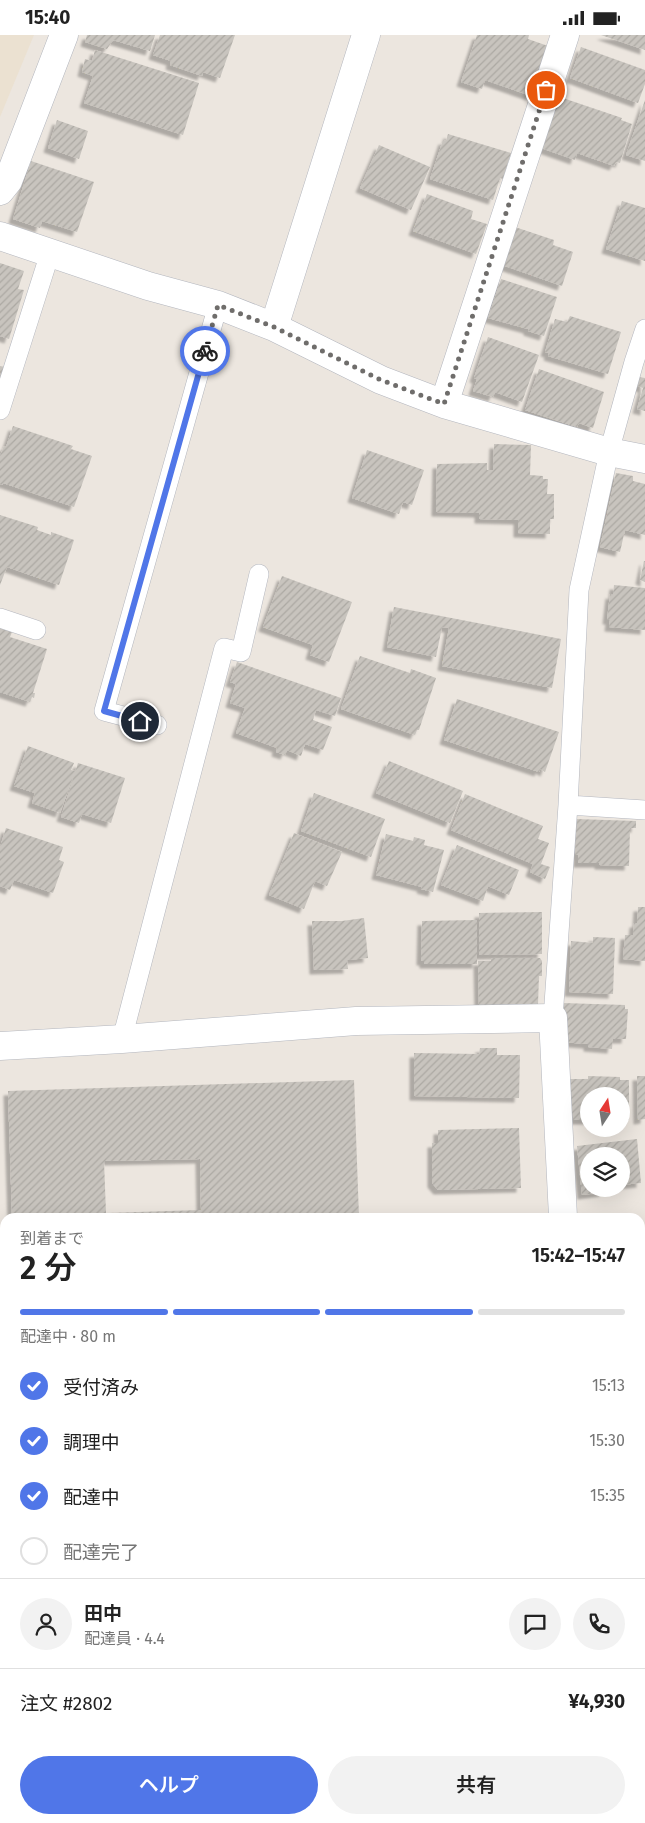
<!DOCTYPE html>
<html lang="ja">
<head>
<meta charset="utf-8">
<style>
	body { margin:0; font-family:"Fira Sans","Noto Sans JP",sans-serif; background:#f2f2f2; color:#222; height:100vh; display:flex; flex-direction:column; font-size:19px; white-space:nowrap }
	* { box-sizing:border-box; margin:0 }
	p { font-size:16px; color:#767676 }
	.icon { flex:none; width:28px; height:28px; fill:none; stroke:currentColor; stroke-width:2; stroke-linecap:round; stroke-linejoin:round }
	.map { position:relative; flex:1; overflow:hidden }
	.side { position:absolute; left:0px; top:1178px; width:645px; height:611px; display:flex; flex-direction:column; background:#fff; border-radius:15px 15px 0 0; box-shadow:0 5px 20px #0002 }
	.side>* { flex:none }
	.needle { width:32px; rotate:12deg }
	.buttons { position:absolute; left:580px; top:1052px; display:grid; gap:10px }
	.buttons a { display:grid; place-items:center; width:50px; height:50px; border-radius:50%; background:#fff; box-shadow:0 5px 20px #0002; font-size:25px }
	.pin { position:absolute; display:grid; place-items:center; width:42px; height:42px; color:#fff; margin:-21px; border:2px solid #fff; border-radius:50%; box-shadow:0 1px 5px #0007 }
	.courier { position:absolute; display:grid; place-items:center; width:50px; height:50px; margin:-25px; border:4px solid #5076e8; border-radius:50%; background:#fff; color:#222; box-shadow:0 1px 6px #0007 }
	.overview em { font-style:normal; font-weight:600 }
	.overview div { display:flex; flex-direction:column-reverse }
	.overview { display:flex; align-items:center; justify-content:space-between; height:85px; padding:0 20px }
	h1 { font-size:32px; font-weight:600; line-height:38px }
	.bar { display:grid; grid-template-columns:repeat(4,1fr); gap:8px 5px; align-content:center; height:60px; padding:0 20px }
	.bar i { height:6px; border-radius:4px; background:#e0e0e0 }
	.bar .selected { background:#5076e8 }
	.bar p { grid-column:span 4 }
	.line { display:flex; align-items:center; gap:12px; padding:0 20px; border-top:1px solid #e0e0e0 }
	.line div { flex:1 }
	.round { display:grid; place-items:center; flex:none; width:52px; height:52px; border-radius:26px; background:#f2f2f2 }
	ol { padding:0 20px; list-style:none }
	li { display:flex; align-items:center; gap:15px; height:55px }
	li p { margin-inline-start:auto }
	li .icon { padding:5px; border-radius:50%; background:#5076e8; color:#fff; stroke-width:4 }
	li:last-child { color:#767676 }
	li i { width:28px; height:28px; border:2px solid #e0e0e0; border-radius:50% }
	.button { display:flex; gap:10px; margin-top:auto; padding:10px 20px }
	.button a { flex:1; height:58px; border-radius:30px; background:#5076e8; color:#fff; font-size:20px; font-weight:600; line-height:58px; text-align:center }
	.button a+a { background:#f2f2f2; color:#222 }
	.status { display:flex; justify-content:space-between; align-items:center; height:35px; padding:0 25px; background:#fff; direction:ltr }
	.status svg { height:14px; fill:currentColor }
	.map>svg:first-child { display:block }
	.education { fill:#ebe1d1 }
	.building { fill:url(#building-hatch); fill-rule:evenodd; filter:url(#shadow) }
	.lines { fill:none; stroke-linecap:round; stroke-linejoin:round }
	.lane-casing { stroke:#b3b6be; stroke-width:20 }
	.street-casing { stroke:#b3b6be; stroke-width:29 }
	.secondary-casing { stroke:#b3b6be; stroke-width:29 }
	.lane { stroke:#fff; stroke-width:19 }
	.street { stroke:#fff; stroke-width:28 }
	.secondary { stroke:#fff; stroke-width:28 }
	.done { stroke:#6f6d6b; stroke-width:5; stroke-dasharray:0 9 }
	.route { stroke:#5076e8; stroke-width:6 }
</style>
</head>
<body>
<div class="status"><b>15:40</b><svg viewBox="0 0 49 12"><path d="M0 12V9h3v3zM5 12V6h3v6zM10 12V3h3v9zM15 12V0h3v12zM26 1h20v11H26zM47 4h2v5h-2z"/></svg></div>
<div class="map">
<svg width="645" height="1788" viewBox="0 0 645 1788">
	<defs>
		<pattern id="building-hatch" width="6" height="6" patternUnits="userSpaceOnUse" patternTransform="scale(1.25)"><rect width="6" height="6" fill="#c8c4be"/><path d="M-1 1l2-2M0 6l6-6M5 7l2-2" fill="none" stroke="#aca9a3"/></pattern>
		<filter id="shadow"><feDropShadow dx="-4.5" dy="4.5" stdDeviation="1" flood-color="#0004"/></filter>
	</defs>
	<rect width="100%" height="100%" fill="#ece6df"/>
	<!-- education -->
	<path class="education" d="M 0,0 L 34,0 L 0,82 Z"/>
	<!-- building -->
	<path class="building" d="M 87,0 L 155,0 L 150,16 L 113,5 L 107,14 L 85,7 Z
		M 160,0 L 235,0 L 220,43 L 203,37 L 202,41 L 170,30 L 171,26 L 153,20 Z
		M 477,0 L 529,0 L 528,4 L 548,11 L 531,61 L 485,45 L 482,54 L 461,47 Z
		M 601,0 L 645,0 L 645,15 Z
		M 581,12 L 645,35 L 645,49 L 638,68 L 570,43 Z
		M 95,15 L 199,48 L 183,100 L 84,68 L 93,41 L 82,37 L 85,24 L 92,26 Z
		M 557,61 L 622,83 L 621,85 L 632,89 L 620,128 L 616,127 L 614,131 L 577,118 L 575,125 L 541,113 Z
		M 645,65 L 645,126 L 626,120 Z
		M 57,85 L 88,96 L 79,124 L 48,113 Z
		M 448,99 L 511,118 L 503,144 L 500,143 L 493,165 L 430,144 L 443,105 L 446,106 Z
		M 379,110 L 430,132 L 411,175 L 360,153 Z
		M 31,126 L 94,147 L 77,197 L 42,186 L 40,193 L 13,184 Z
		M 427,159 L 473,176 L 471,184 L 487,189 L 476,219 L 413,196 Z
		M 622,166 L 645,173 L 645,226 L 606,214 Z
		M 515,192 L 554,205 L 553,210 L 573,217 L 562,251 L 502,230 Z
		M 0,228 L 24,236 L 18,254 L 24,255 L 9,304 L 0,301 Z
		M 501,244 L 557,262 L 544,301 L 528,296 L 528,294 L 488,283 Z
		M 570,281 L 621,297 L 608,339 L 548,321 L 549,318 L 545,317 L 555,284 L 567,287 Z
		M 488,302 L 539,320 L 522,367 L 495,357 L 493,362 L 473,356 L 477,344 L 474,343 Z
		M 0,331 L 5,332 L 0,344 Z
		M 539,334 L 604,357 L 593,393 L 579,388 L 577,392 L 525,375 Z
		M 639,342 L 645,343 L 645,376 L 637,374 L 643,353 L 637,351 Z
		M 13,391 L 73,411 L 71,414 L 92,421 L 74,472 L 3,448 L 2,450 L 0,449 L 0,421 L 4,411 L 6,412 Z
		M 494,409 L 531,410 L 530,440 L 543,441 L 543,444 L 548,444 L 547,459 L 554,459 L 554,484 L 550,484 L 550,499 L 518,498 L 518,485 L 479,484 L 479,478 L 436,477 L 437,429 L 487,428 L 487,435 L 493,435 Z
		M 367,415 L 424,435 L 412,470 L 403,467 L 399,479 L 352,463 Z
		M 616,438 L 633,441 L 633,446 L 645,449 L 645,500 L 625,495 L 620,517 L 600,512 Z
		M 0,480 L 38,492 L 37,495 L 51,500 L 51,497 L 74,505 L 59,550 L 7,532 L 0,550 Z
		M 644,526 L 645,526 L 645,547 L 640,545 Z
		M 282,541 L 352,567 L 329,627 L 310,620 L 313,610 L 263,592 Z
		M 614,550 L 645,553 L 645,595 L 609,592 L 610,585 L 607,585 L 610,559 L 613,560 Z
		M 394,572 L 561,604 L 552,653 L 442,631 L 449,593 L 442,592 L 436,622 L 387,612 Z
		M 0,593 L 12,597 L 10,602 L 47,614 L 33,658 L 35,658 L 34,663 L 32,662 L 30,667 L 0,657 Z
		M 360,621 L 410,638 L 411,634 L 436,643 L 419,695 L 417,695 L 415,700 L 341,674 Z
		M 237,627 L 341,663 L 335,681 L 316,675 L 313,685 L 332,692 L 323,715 L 305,709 L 301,721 L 287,715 L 285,720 L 276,717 L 277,713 L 236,698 L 245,673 L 230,668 L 236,649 L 230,647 Z
		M 457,664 L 559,697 L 545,737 L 540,734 L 539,737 L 444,705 Z
		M 28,711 L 74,728 L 71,735 L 75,736 L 60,778 L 32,768 L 35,758 L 14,751 Z
		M 389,726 L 463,756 L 450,788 L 376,758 Z
		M 78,728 L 125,743 L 111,788 L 82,779 L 79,788 L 61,782 Z
		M 314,758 L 385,784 L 371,822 L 301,796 Z
		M 465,759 L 543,791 L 538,804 L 549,808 L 541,829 L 550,832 L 545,844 L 530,837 L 533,829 L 451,795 Z
		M 576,784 L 636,786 L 636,793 L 630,793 L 629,831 L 599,830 L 599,828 L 578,828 L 578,820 L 575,820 Z
		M 6,793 L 63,812 L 59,825 L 64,827 L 53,858 L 14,845 L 10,855 L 0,851 L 0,812 Z
		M 294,798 L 342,817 L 327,851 L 315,846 L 304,874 L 269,860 Z
		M 386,799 L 413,806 L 414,802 L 425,805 L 424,810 L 444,815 L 433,857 L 421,854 L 422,852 L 376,840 Z
		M 457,810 L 519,835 L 509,860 L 488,851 L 483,866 L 441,850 Z
		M 638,872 L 645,872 L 645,926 L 623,924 L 625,900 L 633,900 L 634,888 L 637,888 Z
		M 542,877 L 542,919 L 479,920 L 479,878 Z
		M 364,883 L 368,923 L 347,925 L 348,934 L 314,935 L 312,886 L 342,886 Z
		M 477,885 L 477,929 L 424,929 L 424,926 L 421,926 L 422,886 Z
		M 593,902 L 615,903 L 613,959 L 569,957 L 571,906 L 593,908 Z
		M 491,923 L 540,923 L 542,926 L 542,941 L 539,941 L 538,969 L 479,971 L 478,926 L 491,926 Z
		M 563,968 L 625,970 L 625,974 L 628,974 L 626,1004 L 613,1004 L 612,1014 L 588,1012 L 588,1009 L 560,1007 Z
		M 480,1013 L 497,1013 L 497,1020 L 520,1020 L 519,1063 L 414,1061 L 414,1018 L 479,1019 Z
		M 588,1041 L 620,1042 L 620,1045 L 629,1045 L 629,1085 L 621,1085 L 621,1061 L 589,1061 L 589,1085 L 567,1085 L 567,1044 L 588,1044 Z
		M 637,1041 L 645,1041 L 645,1084 L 638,1085 Z
		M 354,1045 L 359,1182 L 12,1182 L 8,1056 ZM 200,1124 L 201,1175 L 106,1178 L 104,1126 Z
		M 519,1093 L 521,1153 L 438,1155 L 432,1148 L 432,1108 L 438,1108 L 438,1095 Z
		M 637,1104 L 641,1148 L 621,1150 L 621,1121 L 589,1121 L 589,1154 L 603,1154 L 604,1157 L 582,1160 L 577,1111 Z
		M 640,1593 L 645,1595 L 645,1629 L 640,1628 Z
		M 0,1730 L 4,1730 L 3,1783 L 0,1783 Z
		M 645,1738 L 645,1778 L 640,1775 L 640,1746 Z"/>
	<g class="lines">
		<defs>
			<path id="lane" d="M 0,375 L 50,218
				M 0,583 L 36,595
				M 157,690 L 104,676 L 218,270
				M 568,770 L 645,775
				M 553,983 L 568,770 L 579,555 L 609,417 L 634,327 L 645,294
				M 122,1004 L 224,613 L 241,617 L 259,539"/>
			<path id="street" d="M 0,156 L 8,146 L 64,0
				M 0,201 L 148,251 L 218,270 L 274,292 L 381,345 L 444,369 L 609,417 L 645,424
				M 274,292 L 366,0
				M 444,369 L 565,0
				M 0,1011 L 122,1004 L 356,986 L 553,983 L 563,1182
				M 595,1784 L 595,1788"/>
			<path id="secondary" d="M 640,1560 L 645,1555
				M 408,1788 L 412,1784"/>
		</defs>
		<!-- lane casing -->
		<use href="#lane" class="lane-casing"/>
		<!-- street casing -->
		<use href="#street" class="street-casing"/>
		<!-- secondary casing -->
		<use href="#secondary" class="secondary-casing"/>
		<!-- lane -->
		<use href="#lane" class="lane"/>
		<!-- street -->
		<use href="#street" class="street"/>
		<!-- secondary -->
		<use href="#secondary" class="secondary"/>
	</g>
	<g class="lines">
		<!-- done -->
		<path class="done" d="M 205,316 L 218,270 L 274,292 L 381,345 L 444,369 L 546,55"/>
		<!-- route -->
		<path class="route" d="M 140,686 L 104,676 L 205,316"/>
	</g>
</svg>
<div class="buttons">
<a><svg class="needle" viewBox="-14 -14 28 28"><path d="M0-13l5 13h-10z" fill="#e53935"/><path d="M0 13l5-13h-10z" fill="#767676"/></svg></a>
<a><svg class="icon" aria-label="layers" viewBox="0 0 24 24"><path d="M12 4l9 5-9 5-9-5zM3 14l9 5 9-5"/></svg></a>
</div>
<div class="pin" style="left:546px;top:55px;background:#ea580c"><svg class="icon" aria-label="bag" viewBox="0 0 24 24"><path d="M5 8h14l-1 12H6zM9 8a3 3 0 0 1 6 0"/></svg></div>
<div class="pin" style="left:140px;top:686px;background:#1f2937"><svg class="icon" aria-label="home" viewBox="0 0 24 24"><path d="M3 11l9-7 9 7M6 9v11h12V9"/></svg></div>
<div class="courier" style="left:205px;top:316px"><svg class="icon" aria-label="bike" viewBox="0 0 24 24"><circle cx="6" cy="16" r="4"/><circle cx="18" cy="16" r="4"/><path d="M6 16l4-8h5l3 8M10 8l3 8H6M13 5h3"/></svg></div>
<section class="side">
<div class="overview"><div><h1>2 分</h1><p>到着まで</p></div><em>15:42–15:47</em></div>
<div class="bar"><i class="selected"></i><i class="selected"></i><i class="selected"></i><i></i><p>配達中 · 80 m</p></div>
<ol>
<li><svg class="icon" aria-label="check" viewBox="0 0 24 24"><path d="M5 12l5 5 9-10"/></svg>受付済み<p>15:13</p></li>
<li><svg class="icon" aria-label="check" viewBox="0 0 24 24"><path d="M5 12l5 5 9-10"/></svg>調理中<p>15:30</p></li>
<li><svg class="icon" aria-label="check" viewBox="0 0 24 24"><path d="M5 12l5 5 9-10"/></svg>配達中<p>15:35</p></li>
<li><i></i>配達完了</li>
</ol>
<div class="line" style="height:90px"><a class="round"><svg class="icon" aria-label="person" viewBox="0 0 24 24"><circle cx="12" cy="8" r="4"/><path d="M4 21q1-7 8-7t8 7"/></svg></a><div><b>田中</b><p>配達員 · 4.4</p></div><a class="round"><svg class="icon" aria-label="chat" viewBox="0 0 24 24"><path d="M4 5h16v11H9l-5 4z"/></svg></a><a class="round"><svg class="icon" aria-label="phone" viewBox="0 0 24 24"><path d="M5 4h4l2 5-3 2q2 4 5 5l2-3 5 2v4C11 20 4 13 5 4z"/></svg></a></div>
<div class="line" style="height:65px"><div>注文 #2802</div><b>¥4,930</b></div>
<div class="button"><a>ヘルプ</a><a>共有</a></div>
</section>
</div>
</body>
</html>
